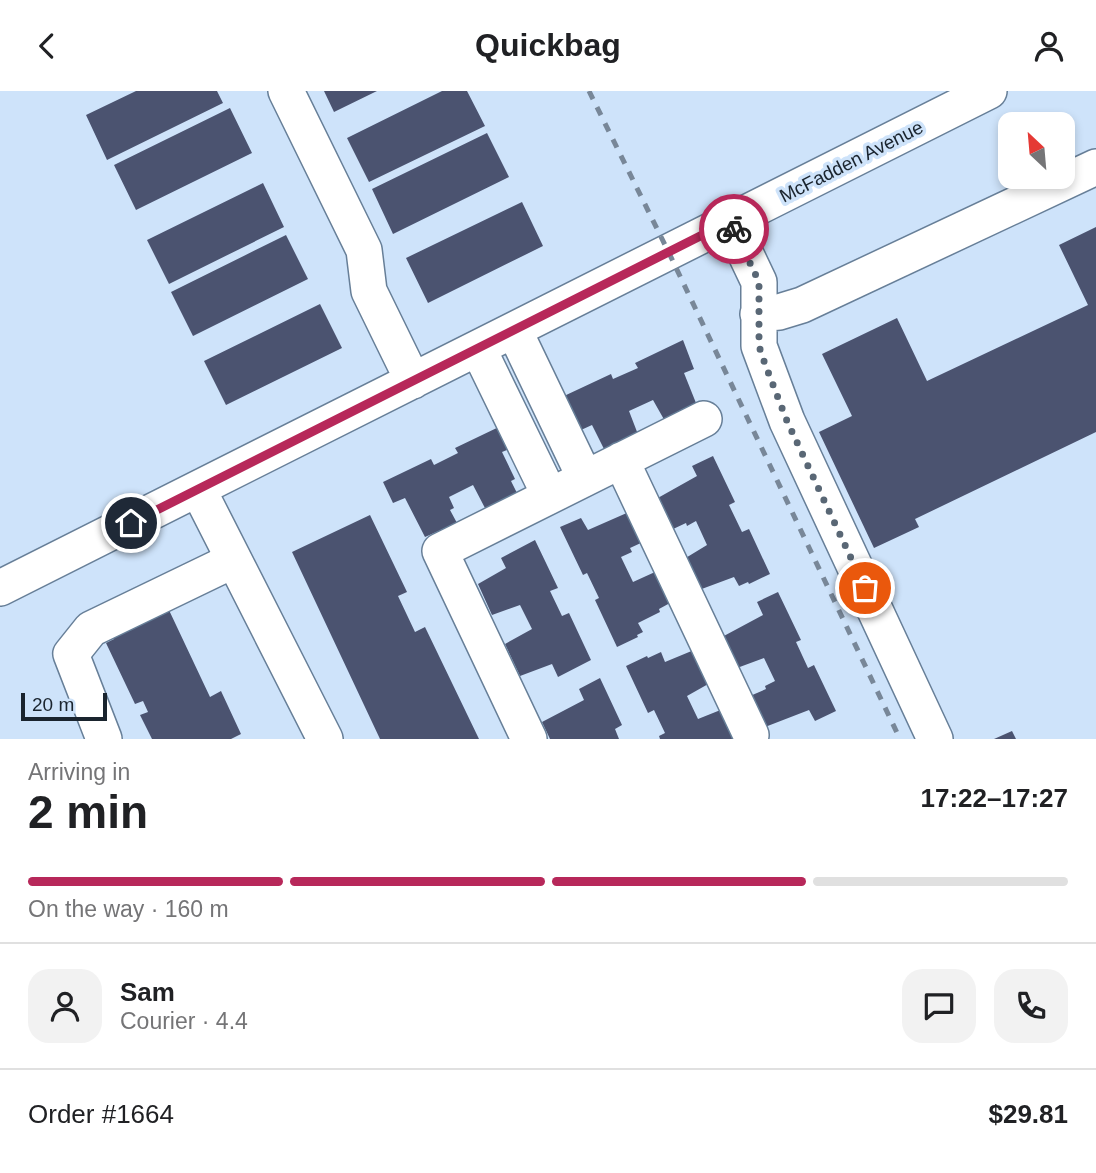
<!DOCTYPE html>
<html lang="en">
<head>
<meta charset="utf-8">
<style>
	body { margin:0; font-family:Helvetica,sans-serif; background:#f2f2f2; color:#202124; height:100vh; display:flex; flex-direction:column; font-size:26px; white-space:nowrap }
	* { box-sizing:border-box; margin:0 }
	p { font-size:23px; color:#757577 }
	.icon { flex:none; width:38px; height:38px; fill:none; stroke:currentColor; stroke-width:2; stroke-linecap:round; stroke-linejoin:round }
	.map { position:relative; height:648px; overflow:hidden }
	.drawer { display:flex; flex-direction:column; background:#fff; flex:1 }
	.drawer>* { flex:none }
	.needle { width:46px; rotate:334deg }
	.buttons { position:absolute; left:998px; top:21px; display:grid; gap:14px }
	.buttons a { display:grid; place-items:center; width:77px; height:77px; border-radius:14px; background:#fff; box-shadow:0 4px 10px #0003; font-size:35px }
	.scale { position:absolute; left:21px; bottom:18px; width:86px; box-sizing:border-box; padding-left:7px; border:4px solid #1a242e; border-top:0; font-size:19px; line-height:24px; white-space:nowrap; color:#1a242e; -webkit-text-stroke:5px #cee3fa; paint-order:stroke }
	.pin { position:absolute; display:grid; place-items:center; width:60px; height:60px; color:#fff; margin:-30px; border:4px solid #fff; border-radius:50%; box-shadow:0 2px 7px #0007 }
	.courier { position:absolute; display:grid; place-items:center; width:70px; height:70px; margin:-35px; border:5px solid #b7285a; border-radius:50%; background:#fff; color:#222; box-shadow:0 2px 9px #0007 }
	.head em { font-style:normal; font-weight:800 }
	.head div { display:flex; flex-direction:column-reverse }
	.head { display:flex; align-items:center; justify-content:space-between; height:119px; padding:0 28px }
	h1 { font-size:46px; font-weight:800; line-height:52px }
	.bar { display:grid; grid-template-columns:repeat(4,1fr); gap:10px 7px; align-content:center; height:84px; padding:0 28px }
	.bar i { height:9px; border-radius:5px; background:#e0e0e0 }
	.bar .selected { background:#b7285a }
	.bar p { grid-column:span 4 }
	.line { display:flex; align-items:center; gap:18px; padding:0 28px; border-top:2px solid #e0e0e0 }
	.line div { flex:1 }
	.round { display:grid; place-items:center; flex:none; width:74px; height:74px; border-radius:21px; background:#f2f2f2 }
	header { display:flex; justify-content:space-between; align-items:center; height:91px; padding:0 28px; background:#fff; font-size:32px; font-weight:800 }
	.map>svg:first-child { display:block }
	.building { fill:#4b5370 }
	.lines { fill:none; stroke-linecap:round; stroke-linejoin:round }
	.minor-casing { stroke:#677f98; stroke-width:38 }
	.minor { stroke:#fff; stroke-width:35 }
	.rail { stroke:#788798; stroke-width:5; stroke-dasharray:9 9; stroke-linecap:butt }
	.done { stroke:#596775; stroke-width:7; stroke-dasharray:0 12.6 }
	.route { stroke:#b7285a; stroke-width:9 }
	.labels { text-anchor:middle; stroke-width:7; stroke-linejoin:round; paint-order:stroke }
	.street-label { font-size:19px; fill:#1a242e; stroke:#cee3fa }
</style>
</head>
<body>
<header><svg class="icon" aria-label="back" viewBox="0 0 24 24"><path d="M15 5l-7 7 7 7"/></svg>Quickbag<svg class="icon" aria-label="person" viewBox="0 0 24 24"><circle cx="12" cy="8" r="4"/><path d="M4 21q1-7 8-7t8 7"/></svg></header>
<div class="map">
<svg width="1096" height="648" viewBox="0 0 1096 648">
	<rect width="100%" height="100%" fill="#cee3fa"/>
	<!-- building -->
	<path class="building" d="M 136,0 L 217,0 L 223,12 L 107,69 L 86,24 Z
		M 324,0 L 377,0 L 334,21 Z
		M 442,0 L 467,0 L 485,35 L 369,91 L 347,47 Z
		M 230,17 L 252,62 L 136,119 L 114,74 Z
		M 487,42 L 509,86 L 393,143 L 372,98 Z
		M 263,92 L 284,136 L 169,193 L 147,149 Z
		M 522,111 L 543,155 L 428,212 L 406,167 Z
		M 1096,136 L 1096,341 L 915,428 L 919,436 L 874,457 L 819,341 L 852,325 L 822,263 L 897,227 L 927,290 L 1088,214 L 1059,154 Z
		M 286,144 L 308,188 L 193,245 L 171,201 Z
		M 320,213 L 342,257 L 226,314 L 204,270 Z
		M 683,249 L 694,278 L 684,282 L 698,317 L 666,332 L 653,309 L 629,320 L 639,346 L 606,362 L 592,334 L 581,339 L 564,305 L 611,283 L 613,288 L 638,277 L 635,272 Z
		M 503,334 L 514,356 L 502,361 L 515,388 L 511,390 L 518,404 L 486,419 L 473,394 L 449,406 L 454,417 L 450,419 L 457,432 L 425,446 L 405,407 L 393,412 L 383,391 L 431,368 L 434,374 L 458,362 L 455,357 Z
		M 713,365 L 735,411 L 729,414 L 742,441 L 749,438 L 770,483 L 749,493 L 748,491 L 739,495 L 734,486 L 699,499 L 684,468 L 707,454 L 696,430 L 687,435 L 686,432 L 671,439 L 656,408 L 697,385 L 692,375 Z
		M 629,421 L 643,451 L 630,457 L 632,461 L 621,466 L 633,491 L 655,481 L 670,512 L 659,518 L 660,521 L 638,532 L 643,541 L 637,544 L 638,546 L 617,556 L 595,509 L 599,507 L 587,482 L 583,484 L 560,436 L 581,427 L 588,439 Z
		M 370,424 L 407,501 L 398,505 L 415,541 L 425,536 L 479,648 L 380,648 L 292,461 Z
		M 535,449 L 558,497 L 550,500 L 562,525 L 569,522 L 591,569 L 558,586 L 552,573 L 520,585 L 505,553 L 532,538 L 520,514 L 492,524 L 478,493 L 506,477 L 501,467 Z
		M 778,501 L 801,549 L 796,551 L 808,577 L 814,574 L 836,620 L 815,630 L 809,619 L 765,636 L 750,605 L 766,598 L 765,595 L 775,590 L 764,567 L 737,577 L 722,546 L 763,524 L 757,511 Z
		M 168,517 L 210,606 L 221,600 L 241,643 L 231,648 L 152,648 L 140,624 L 148,621 L 143,610 L 135,613 L 106,552 L 114,548 L 112,544 Z
		M 694,559 L 710,592 L 687,605 L 698,628 L 723,618 L 738,648 L 660,648 L 659,645 L 665,642 L 654,619 L 648,622 L 626,575 L 647,565 L 648,567 L 661,561 L 665,571 Z
		M 600,587 L 622,634 L 615,638 L 619,648 L 550,648 L 542,631 L 584,609 L 579,598 Z
		M 1012,640 L 1016,648 L 994,648 Z"/>
	<g class="lines">
		<defs>
			<path id="minor" d="M 286,0 L 364,159 L 369,200 L 413,290
				M 730,130 L 759,191 L 759,255 L 787,330 L 935,648
				M 758,223 L 779,221 L 802,214 L 1096,76
				M 514,239 L 585,387
				M 478,257 L 550,405
				M 621,369 L 751,644
				M 198,398 L 325,648
				M 0,497 L 989,0
				M 104,648 L 71,563 L 91,538 L 234,469
				M 529,648 L 440,460 L 704,328"/>
		</defs>
		<!-- minor casing -->
		<use href="#minor" class="minor-casing"/>
		<!-- minor -->
		<use href="#minor" class="minor"/>
		<!-- rail -->
		<path class="rail" d="M 589,0 L 669,162 L 900,648"/>
	</g>
	<g class="lines">
		<!-- done -->
		<path class="done" d="M 734,138 L 759,191 L 759,255 L 765,273 L 787,330 L 865,497"/>
		<!-- route -->
		<path class="route" d="M 131,432 L 730,130 L 734,138"/>
	</g>
	<g class="labels">
		<!-- street labels -->
		<g class="street-label">
			<text transform="translate(851 70) rotate(-27)" y="7">McFadden Avenue</text>
		</g>
	</g>
</svg>
<div class="buttons">
<a><svg class="needle" viewBox="-14 -14 28 28"><path d="M0-13l5 13h-10z" fill="#e53935"/><path d="M0 13l5-13h-10z" fill="#757577"/></svg></a>
</div>
<div class="scale">20 m</div>
<div class="pin" style="left:865px;top:497px;background:#ea580c"><svg class="icon" aria-label="bag" viewBox="0 0 24 24"><path d="M5 8h14l-1 12H6zM9 8a3 3 0 0 1 6 0"/></svg></div>
<div class="pin" style="left:131px;top:432px;background:#1f2937"><svg class="icon" aria-label="home" viewBox="0 0 24 24"><path d="M3 11l9-7 9 7M6 9v11h12V9"/></svg></div>
<div class="courier" style="left:734px;top:138px"><svg class="icon" aria-label="bike" viewBox="0 0 24 24"><circle cx="6" cy="16" r="4"/><circle cx="18" cy="16" r="4"/><path d="M6 16l4-8h5l3 8M10 8l3 8H6M13 5h3"/></svg></div>
</div>
<section class="drawer">
<div class="head"><div><h1>2 min</h1><p>Arriving in</p></div><em>17:22–17:27</em></div>
<div class="bar"><i class="selected"></i><i class="selected"></i><i class="selected"></i><i></i><p>On the way · 160 m</p></div>
<div class="line" style="height:126px"><a class="round"><svg class="icon" aria-label="person" viewBox="0 0 24 24"><circle cx="12" cy="8" r="4"/><path d="M4 21q1-7 8-7t8 7"/></svg></a><div><b>Sam</b><p>Courier · 4.4</p></div><a class="round"><svg class="icon" aria-label="chat" viewBox="0 0 24 24"><path d="M4 5h16v11H9l-5 4z"/></svg></a><a class="round"><svg class="icon" aria-label="phone" viewBox="0 0 24 24"><path d="M5 4h4l2 5-3 2q2 4 5 5l2-3 5 2v4C11 20 4 13 5 4z"/></svg></a></div>
<div class="line" style="height:91px"><div>Order #1664</div><b>$29.81</b></div>
</section>
</body>
</html>
